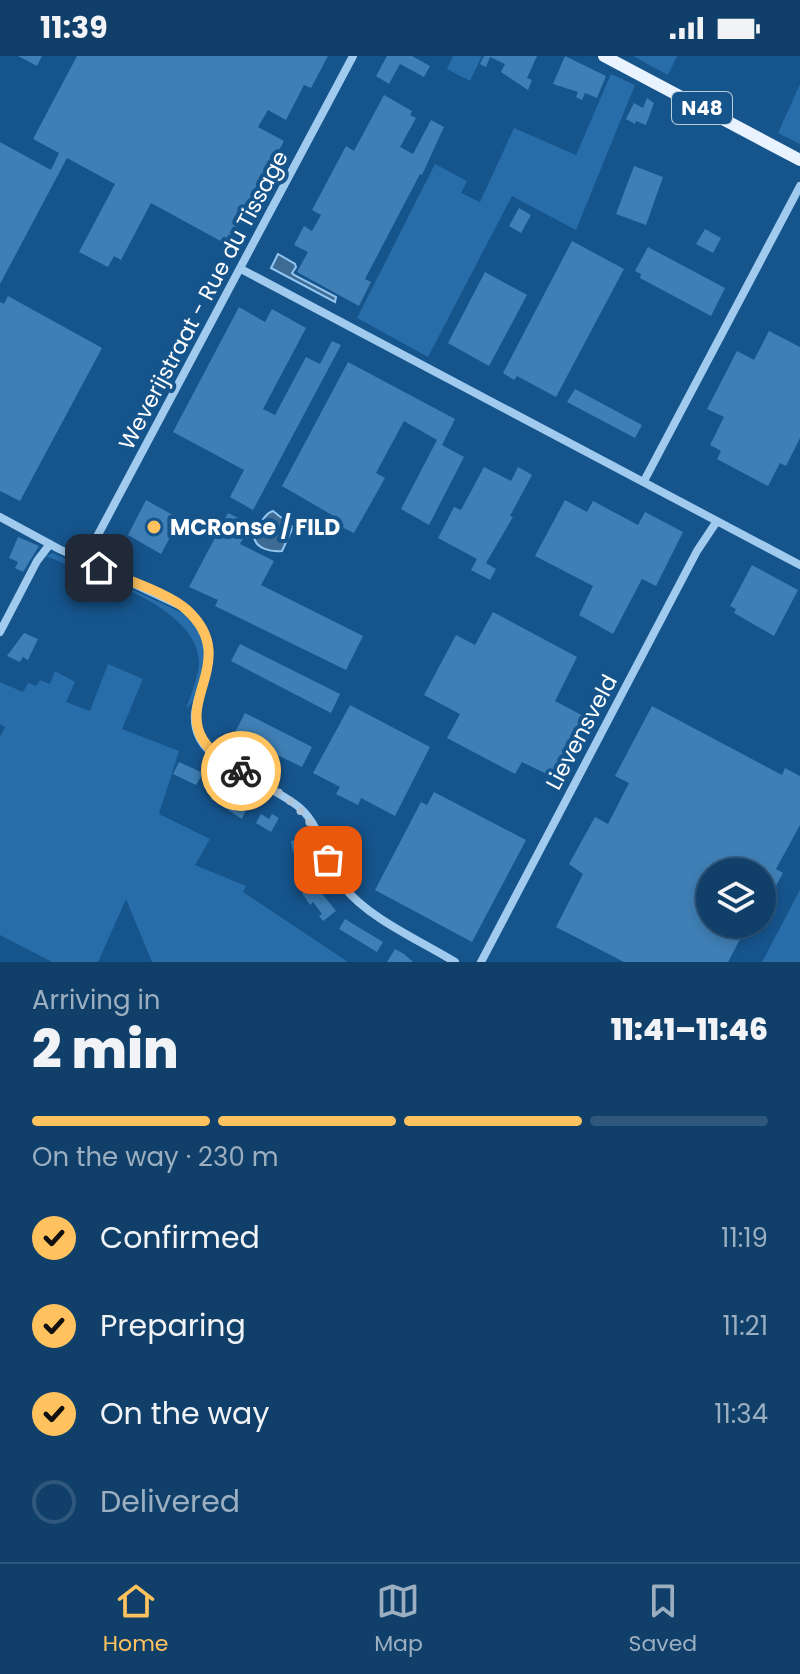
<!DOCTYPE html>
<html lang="en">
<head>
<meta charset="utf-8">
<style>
	body { margin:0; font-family:Poppins,sans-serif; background:#1e4a71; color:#f1f3f6; height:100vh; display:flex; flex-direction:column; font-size:30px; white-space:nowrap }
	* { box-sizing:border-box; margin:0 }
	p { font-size:26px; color:#9cafc0 }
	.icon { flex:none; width:44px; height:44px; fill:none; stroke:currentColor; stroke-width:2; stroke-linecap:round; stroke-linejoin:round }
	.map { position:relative; height:906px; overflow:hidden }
	.details { display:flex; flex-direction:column; background:#103f69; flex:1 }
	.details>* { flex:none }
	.tools { position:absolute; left:696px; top:802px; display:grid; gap:16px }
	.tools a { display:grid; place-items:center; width:80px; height:80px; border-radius:50%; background:#103f69; box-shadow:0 4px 12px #0003,0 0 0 2px #30587d; font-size:40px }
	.pin { position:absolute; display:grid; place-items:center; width:68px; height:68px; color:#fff; margin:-34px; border-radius:16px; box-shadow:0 4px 12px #0006 }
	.courier { position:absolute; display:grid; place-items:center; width:80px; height:80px; margin:-40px; border:6px solid #ffc25e; border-radius:50%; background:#fff; color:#222; box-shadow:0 2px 10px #0007 }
	.overview em { font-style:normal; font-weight:800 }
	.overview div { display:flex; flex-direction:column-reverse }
	.overview { display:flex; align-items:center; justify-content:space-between; height:136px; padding:0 32px }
	h1 { font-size:52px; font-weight:800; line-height:60px }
	.bar { display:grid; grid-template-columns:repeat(4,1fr); gap:12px 8px; align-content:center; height:96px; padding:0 32px }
	.bar i { height:10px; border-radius:6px; background:#30587d }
	.bar .active { background:#ffc25e }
	.bar p { grid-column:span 4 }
	ol { padding:0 32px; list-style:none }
	li { display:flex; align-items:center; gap:24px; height:88px }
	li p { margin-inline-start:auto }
	li .icon { padding:8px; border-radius:50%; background:#ffc25e; color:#111; stroke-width:4 }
	li:last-child { color:#9cafc0 }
	li i { width:44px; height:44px; border:4px solid #30587d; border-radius:50% }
	.status { display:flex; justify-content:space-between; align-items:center; height:56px; padding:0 40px; background:#103f69; direction:ltr }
	.status svg { height:22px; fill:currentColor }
	.tab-bar { display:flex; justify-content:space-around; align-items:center; height:112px; border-top:2px solid #30587d; background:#103f69; font-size:22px; color:#9cafc0 }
	.tab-bar a { display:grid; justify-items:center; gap:4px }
	.tab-bar .active { color:#ffc25e }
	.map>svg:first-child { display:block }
	.green { fill:#266da9 }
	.water { fill:#3d6b93; stroke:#93c7f2; stroke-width:2 }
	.building { fill:#3f7fb5 }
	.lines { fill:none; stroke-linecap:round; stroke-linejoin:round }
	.minor { stroke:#a0cbef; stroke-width:8 }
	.primary { stroke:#e8f3ff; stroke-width:12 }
	.done { stroke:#adc3d7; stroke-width:8; stroke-dasharray:0 14.4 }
	.route { stroke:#ffc25e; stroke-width:10 }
	.poi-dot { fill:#ffc25e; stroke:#16548c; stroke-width:3 }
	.labels { text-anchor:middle; stroke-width:8; stroke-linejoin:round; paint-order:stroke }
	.shield { fill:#16548c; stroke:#b9ccdc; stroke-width:2 }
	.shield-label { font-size:20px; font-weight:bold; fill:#fff }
	.street-label { font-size:22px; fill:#fff; stroke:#16548c }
	.poi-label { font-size:22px; font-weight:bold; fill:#fff; stroke:#16548c; text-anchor:start }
</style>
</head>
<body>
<div class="status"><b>11:39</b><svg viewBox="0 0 49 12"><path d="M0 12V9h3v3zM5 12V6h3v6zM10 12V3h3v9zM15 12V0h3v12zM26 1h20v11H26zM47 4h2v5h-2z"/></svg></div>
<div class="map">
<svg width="800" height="906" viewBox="0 0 800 906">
	<rect width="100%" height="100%" fill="#16548c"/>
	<!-- green -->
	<path class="green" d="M 453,0 L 482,0 L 470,25 L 447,13 Z
		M 633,0 L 677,0 L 668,19 Z
		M 611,18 L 635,29 L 576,174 L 512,140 L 428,301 L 357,262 L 435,108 L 467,125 L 461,137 L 480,146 L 514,72 L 576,99 Z
		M 800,28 L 800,88 L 778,77 Z
		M 53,497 L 185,558 C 193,567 203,579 205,592 C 209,610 200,641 186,653 C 191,638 199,620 199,605 C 196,549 90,519 46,500 Z
		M 108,608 L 143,623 L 122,673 L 179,695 L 159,758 L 210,783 L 195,809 L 246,830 L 243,836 L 348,906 L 152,906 L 126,843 L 98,906 L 52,906 L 0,879 L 0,681 L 5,671 L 0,668 L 0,626 L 23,636 L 28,627 L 36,630 L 40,624 L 50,628 L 55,615 L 75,626 L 66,646 L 90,655 Z
		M 800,834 L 800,906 L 762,906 Z"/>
	<!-- water -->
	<path class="water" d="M 278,198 L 295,208 L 296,211 L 292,217 L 294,219 L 336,241 L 335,246 L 271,212 Z
		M 273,455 L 293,471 L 282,495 C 271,496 256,493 254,481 C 258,473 263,458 273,455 Z"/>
	<!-- building -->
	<path class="building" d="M 18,0 L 42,0 L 37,10 Z
		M 77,0 L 328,0 L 311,32 L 304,29 L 286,64 L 268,54 L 258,71 L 284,85 L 228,189 L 151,147 L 121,204 L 114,200 L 108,211 L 79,196 L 115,128 L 67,102 L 0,228 L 0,86 L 51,114 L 59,97 L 33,83 Z
		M 387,0 L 412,0 L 430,10 L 424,21 L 400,8 L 389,28 L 376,20 Z
		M 484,0 L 537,0 L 527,22 L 532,24 L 528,34 L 501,16 L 505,8 L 490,1 L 486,11 L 480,8 Z
		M 565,0 L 606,20 L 597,42 L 585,37 L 582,44 L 576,41 L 578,36 L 553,28 Z
		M 384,39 L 412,55 L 410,59 L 416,62 L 400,91 L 413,98 L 431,64 L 444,71 L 422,119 L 420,118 L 365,223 L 371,226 L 359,250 L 297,216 L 308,196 L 294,189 L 304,170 L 312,175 L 321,159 L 312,154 L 346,90 L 354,95 Z
		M 647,42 L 654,47 L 646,69 L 636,65 L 635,68 L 626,63 L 634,47 L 643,52 Z
		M 634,110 L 663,121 L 646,169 L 616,158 Z
		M 519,152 L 531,159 L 521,177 L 509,170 Z
		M 705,173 L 721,182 L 713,197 L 696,188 Z
		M 572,185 L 624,213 L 556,341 L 517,320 L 514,324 L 503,317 Z
		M 648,191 L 725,232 L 711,260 L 640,222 L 641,218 L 635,215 Z
		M 485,216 L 527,239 L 489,310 L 448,287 Z
		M 8,240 L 102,292 L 20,445 L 0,435 L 0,246 L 4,248 Z
		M 239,251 L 265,266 L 272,253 L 306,272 L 263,353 L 275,359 L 306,301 L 320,308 L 332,285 L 341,289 L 253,454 L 230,441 L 244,414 L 173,376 Z
		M 769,275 L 800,291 L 800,382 L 786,410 L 780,407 L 768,430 L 717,403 L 721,395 L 710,389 L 724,361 L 707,353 L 737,295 L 754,304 Z
		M 348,306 L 455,363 L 442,389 L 464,401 L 429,469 L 401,453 L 437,384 L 404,365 L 376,417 L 385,422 L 354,477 L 329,465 L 332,459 L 282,430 Z
		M 575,333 L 642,369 L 635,382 L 567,346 Z
		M 484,411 L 511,425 L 518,411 L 532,419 L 510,460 L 513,461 L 486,507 L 496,513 L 490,524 L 471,514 L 477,503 L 438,482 L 454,451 L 461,454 Z
		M 146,444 L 180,463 L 161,498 L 128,479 Z
		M 565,444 L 587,456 L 593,445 L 638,469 L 645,456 L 683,476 L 656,530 L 642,523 L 613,578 L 579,559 L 593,530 L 535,500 Z
		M 228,457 L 251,468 L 240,488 L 274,505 L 261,529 L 363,580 L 346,614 L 215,550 L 218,544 L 189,531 Z
		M 18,481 L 39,490 L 23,516 L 15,512 L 18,506 L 9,502 Z
		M 752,509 L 798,534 L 774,580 L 734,557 L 736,553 L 730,550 Z
		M 493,556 L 577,601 L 555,645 L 591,664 L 559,724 L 522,706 L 515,718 L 447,682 L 460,658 L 424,639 L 456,579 L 475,589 Z
		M 24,577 L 38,583 L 28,604 L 23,601 L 20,606 L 7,600 Z
		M 240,588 L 340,638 L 331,657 L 231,605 Z
		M 350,649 L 430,691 L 395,760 L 361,742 L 358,749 L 336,738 L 340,731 L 313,717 Z
		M 652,650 L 782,719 L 785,712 L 800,720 L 800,769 L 776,813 L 783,817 L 772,837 L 762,832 L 762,816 L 710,816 L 710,868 L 748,868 L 728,906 L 624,906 L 556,871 L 583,818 L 569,808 L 595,761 L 608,768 L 629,727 L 615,720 Z
		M 245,657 L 312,691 L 302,711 L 263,692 L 258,703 L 235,692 L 241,681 L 234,678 Z
		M 179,706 L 203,717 L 196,729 L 173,718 Z
		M 214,723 L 224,728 L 229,736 L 250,746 L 242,763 L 211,743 L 215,736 L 209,733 Z
		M 434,736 L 526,784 L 472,886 L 375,834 L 421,746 L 427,749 Z
		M 261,758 L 269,763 L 272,758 L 279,762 L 271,776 L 256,767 Z
		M 312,782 L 313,793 L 293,796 L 291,785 Z
		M 317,802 L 320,808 L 304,817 L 296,805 L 305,808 Z
		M 312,820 L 320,835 L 336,855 L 323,865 L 319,860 L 322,858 L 313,846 L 310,849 L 302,837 L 308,834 L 303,826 Z
		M 345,863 L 383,886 L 377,896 L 339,873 Z
		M 395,893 L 404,898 L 413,906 L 387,906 Z"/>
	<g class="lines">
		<!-- minor -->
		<path class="minor" d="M 241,213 L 800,509
			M 644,425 L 800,130
			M 0,461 L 59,493 L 185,552 C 241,607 177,639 200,683 C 217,714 272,728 300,752 C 323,772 325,808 344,831 C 368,862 421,885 455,906
			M 84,505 L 353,0
			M 0,576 L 37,505 L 50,488
			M 481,906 L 697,495 L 717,465"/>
		<!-- primary -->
		<path class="primary" d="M 604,0 L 800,104"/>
	</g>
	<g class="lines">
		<!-- done -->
		<path class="done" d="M 241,715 C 289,741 308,751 328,804"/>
		<!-- route -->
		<path class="route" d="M 99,512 C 123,523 169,537 187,554 C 252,614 140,662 241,715"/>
	</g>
	<!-- markers -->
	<circle class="poi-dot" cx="154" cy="471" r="8"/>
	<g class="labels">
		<!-- shield labels -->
		<rect class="shield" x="672" y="36" width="60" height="32" rx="6"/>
		<g class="shield-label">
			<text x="702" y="59">N48</text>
		</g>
		<!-- street labels -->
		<g class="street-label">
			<text transform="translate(203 244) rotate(-62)" y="8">Weverijstraat - Rue du Tissage</text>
			<text transform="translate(581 676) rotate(-62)" y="8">Lievensveld</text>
		</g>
		<!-- poi labels -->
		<g class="poi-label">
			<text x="170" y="479">MCRonse / FILD</text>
		</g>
	</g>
</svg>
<div class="tools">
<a><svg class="icon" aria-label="layers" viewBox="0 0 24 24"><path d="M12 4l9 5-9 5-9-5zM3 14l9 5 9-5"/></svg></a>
</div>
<div class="pin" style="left:328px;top:804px;background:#ea580c"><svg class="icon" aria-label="bag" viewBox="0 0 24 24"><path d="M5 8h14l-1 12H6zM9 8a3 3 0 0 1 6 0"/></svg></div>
<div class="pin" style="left:99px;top:512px;background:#1f2937"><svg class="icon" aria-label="home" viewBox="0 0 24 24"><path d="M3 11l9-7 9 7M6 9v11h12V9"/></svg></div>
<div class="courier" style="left:241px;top:715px"><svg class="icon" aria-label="bike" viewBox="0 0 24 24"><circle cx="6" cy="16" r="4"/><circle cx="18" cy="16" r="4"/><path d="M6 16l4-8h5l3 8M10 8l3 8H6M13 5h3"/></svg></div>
</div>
<section class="details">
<div class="overview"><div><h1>2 min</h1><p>Arriving in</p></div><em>11:41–11:46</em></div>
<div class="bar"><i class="active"></i><i class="active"></i><i class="active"></i><i></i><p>On the way · 230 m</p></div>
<ol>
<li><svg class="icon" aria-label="check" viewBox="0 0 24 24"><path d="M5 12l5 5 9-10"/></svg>Confirmed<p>11:19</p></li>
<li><svg class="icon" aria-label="check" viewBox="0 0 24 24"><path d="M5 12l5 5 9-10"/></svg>Preparing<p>11:21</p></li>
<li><svg class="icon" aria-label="check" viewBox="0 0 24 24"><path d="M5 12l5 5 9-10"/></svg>On the way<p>11:34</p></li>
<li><i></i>Delivered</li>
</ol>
</section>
<nav class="tab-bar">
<a class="active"><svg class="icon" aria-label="home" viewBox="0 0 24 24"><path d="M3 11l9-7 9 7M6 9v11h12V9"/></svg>Home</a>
<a><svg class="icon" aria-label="map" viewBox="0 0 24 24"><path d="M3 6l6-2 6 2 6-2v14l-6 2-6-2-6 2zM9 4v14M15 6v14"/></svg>Map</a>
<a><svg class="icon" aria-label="saved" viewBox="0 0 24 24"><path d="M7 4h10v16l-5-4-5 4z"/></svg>Saved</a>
</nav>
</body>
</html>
